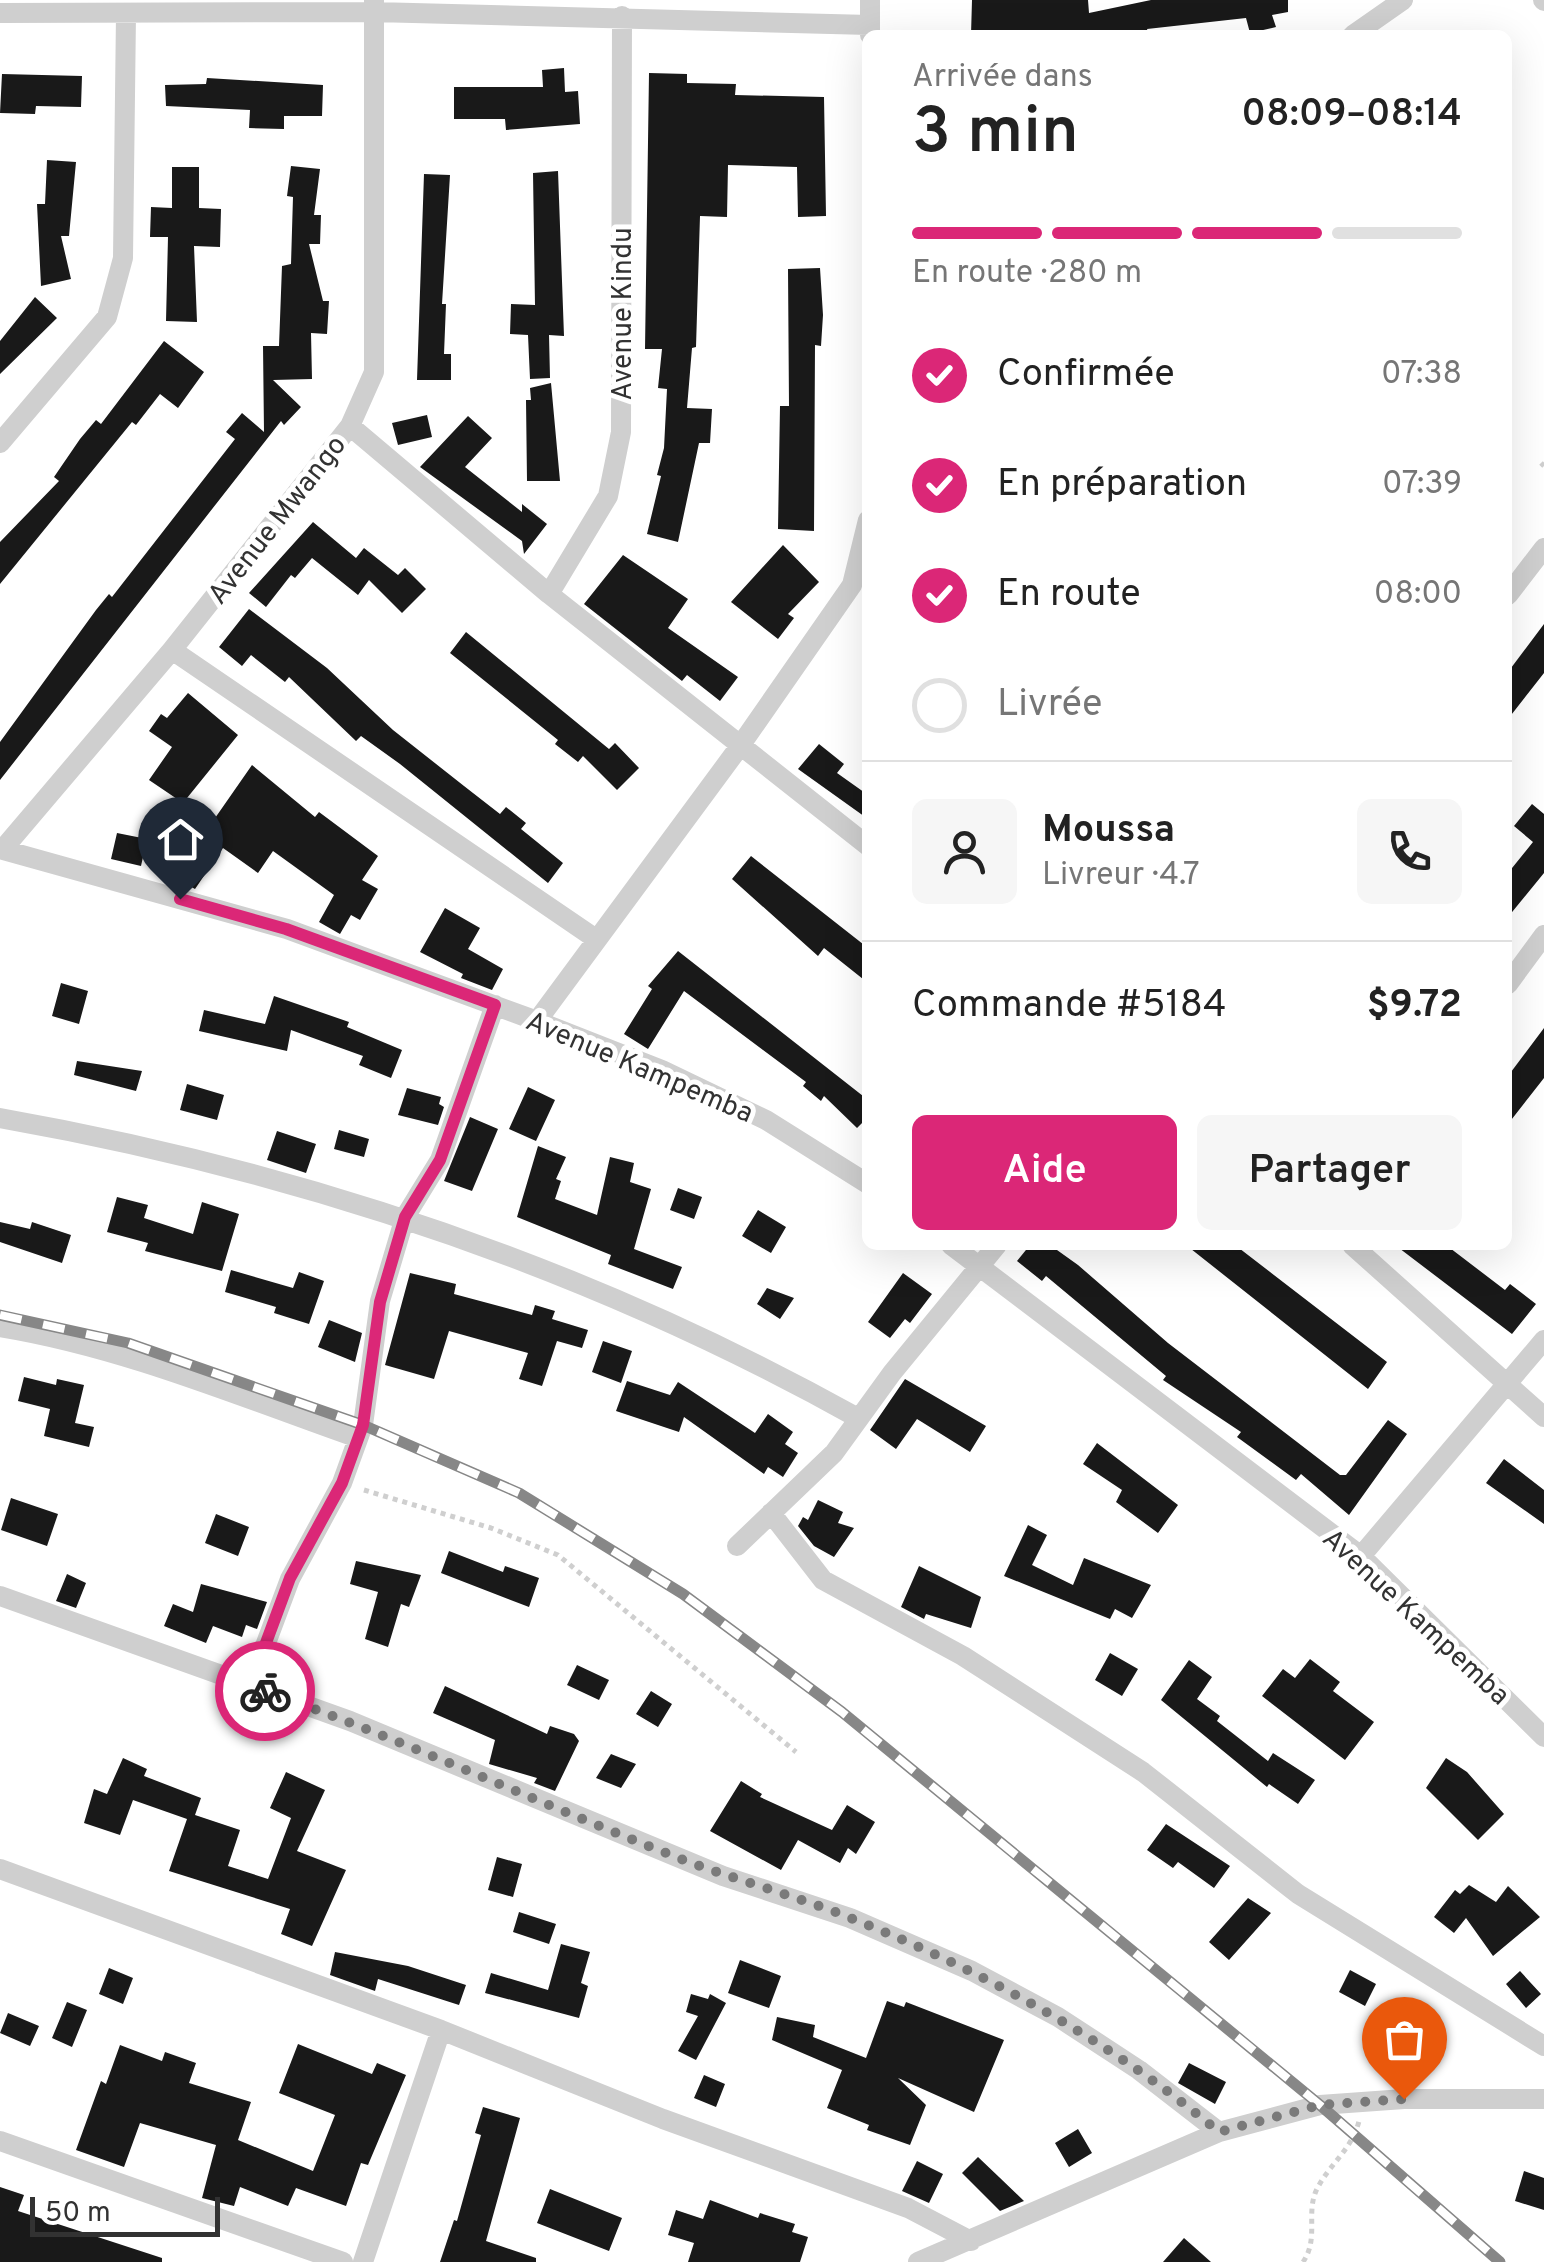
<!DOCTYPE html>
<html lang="fr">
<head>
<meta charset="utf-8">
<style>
	body { margin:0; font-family:Overpass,sans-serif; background:#f6f6f6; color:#222; height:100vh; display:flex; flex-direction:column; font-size:38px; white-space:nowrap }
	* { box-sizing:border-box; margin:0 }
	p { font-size:32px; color:#767676 }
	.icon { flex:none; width:55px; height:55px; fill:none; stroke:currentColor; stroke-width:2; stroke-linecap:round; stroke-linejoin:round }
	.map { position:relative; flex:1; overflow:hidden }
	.details { position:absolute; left:862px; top:30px; width:650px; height:1220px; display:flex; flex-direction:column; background:#fff; border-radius:15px; box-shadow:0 10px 40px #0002 }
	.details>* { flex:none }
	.scale { position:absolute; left:30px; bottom:25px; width:190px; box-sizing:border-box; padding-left:10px; border:5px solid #323232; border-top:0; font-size:28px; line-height:35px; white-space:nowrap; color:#323232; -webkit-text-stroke:8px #fff; paint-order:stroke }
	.pin { position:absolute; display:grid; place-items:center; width:85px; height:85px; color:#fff; margin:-102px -42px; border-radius:50% 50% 50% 0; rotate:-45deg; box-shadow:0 0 10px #0007 }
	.pin .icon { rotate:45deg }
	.courier { position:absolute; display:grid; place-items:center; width:100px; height:100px; margin:-50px; border:8px solid #db2777; border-radius:50%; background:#fff; color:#222; box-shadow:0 2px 12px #0007 }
	.head em { font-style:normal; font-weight:600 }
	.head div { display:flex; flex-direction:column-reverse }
	.head { display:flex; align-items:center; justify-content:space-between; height:170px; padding:0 50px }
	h1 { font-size:65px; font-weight:600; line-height:75px }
	.bar { display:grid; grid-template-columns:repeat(4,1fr); gap:15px 10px; align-content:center; height:120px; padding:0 50px }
	.bar i { height:12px; border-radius:8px; background:#e0e0e0 }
	.bar .active { background:#db2777 }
	.bar p { grid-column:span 4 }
	.line { display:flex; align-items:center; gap:25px; padding:0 50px; border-top:2px solid #e0e0e0 }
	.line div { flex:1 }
	.round { display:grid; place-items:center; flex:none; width:105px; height:105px; border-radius:15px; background:#f6f6f6 }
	ol { padding:0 50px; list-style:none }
	li { display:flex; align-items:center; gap:30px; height:110px }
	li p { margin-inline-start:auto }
	li .icon { padding:10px; border-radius:50%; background:#db2777; color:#fff; stroke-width:4 }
	li:last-child { color:#767676 }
	li i { width:55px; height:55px; border:5px solid #e0e0e0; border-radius:50% }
	.button { display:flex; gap:20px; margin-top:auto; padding:20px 50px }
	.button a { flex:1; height:115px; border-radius:15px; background:#db2777; color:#fff; font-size:40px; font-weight:600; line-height:115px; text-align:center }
	.button a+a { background:#f6f6f6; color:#222 }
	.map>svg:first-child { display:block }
	.building { fill:#191919 }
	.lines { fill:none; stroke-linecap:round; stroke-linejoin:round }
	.path { stroke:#cfcfcf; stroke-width:5; stroke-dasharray:5 5; stroke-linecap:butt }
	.street { stroke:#cfcfcf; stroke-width:20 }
	.rail-casing { stroke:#878787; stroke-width:11 }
	.rail { stroke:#fff; stroke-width:8; stroke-dasharray:22; stroke-linecap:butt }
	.done { stroke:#7a7a7a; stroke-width:10; stroke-dasharray:0 18 }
	.route { stroke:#db2777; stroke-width:12 }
	.labels { text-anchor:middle; stroke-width:10; stroke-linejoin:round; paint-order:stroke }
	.street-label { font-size:28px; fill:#323232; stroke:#fff }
</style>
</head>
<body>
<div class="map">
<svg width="1544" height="2262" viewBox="0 0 1544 2262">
	<rect width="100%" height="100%" fill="#fff"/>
	<!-- building -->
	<path class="building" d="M 972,0 L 1088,0 L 1089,13 L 1151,0 L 1288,0 L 1288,12 L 1272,15 L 1276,27 L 1250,33 L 1246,18 L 1147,29 L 1149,35 L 971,35 Z
		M 564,68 L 565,92 L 578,91 L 580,124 L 506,130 L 505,119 L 454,119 L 454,87 L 543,87 L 542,70 Z
		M 649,73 L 687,74 L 687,83 L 736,84 L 735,95 L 824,97 L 826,216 L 798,217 L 797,167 L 728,165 L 727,217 L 700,216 L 696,347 L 692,348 L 687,408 L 712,409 L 710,443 L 699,443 L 678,542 L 647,534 L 661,476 L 657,475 L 664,448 L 667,389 L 658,388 L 662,349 L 645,349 Z
		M 2,74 L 82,76 L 81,107 L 36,106 L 35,114 L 0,113 Z
		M 207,78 L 323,85 L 322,116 L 284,116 L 284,129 L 249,128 L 250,110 L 166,106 L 165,85 L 206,84 Z
		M 47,160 L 76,162 L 69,236 L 61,236 L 71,279 L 41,286 L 37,204 L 45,204 Z
		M 291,166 L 320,169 L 314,215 L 321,215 L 320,244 L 309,244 L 323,301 L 329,301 L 327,334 L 311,333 L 312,379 L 273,380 L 301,407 L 284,425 L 281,421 L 0,780 L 0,742 L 96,610 L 109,594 L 112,597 L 235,439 L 226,432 L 242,413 L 264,432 L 263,346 L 279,346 L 282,266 L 291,264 L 293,197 L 287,196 Z
		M 172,167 L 199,167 L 199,208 L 221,209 L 220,247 L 194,246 L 197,322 L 166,321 L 168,237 L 150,237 L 151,207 L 172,208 Z
		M 558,171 L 564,336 L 549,335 L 550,378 L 530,379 L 528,335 L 510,334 L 511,304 L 535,305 L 533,173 Z
		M 424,174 L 450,175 L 442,304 L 446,304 L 444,354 L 451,354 L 451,380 L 417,380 Z
		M 820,268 L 823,315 L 821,346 L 815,345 L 814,531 L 778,529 L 780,406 L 789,406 L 788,269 Z
		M 35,297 L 57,318 L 0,374 L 0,341 Z
		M 164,341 L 204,372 L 178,408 L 160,394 L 136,425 L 132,422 L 0,584 L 0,542 L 59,481 L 54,477 L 80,439 L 96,420 L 101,424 Z
		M 551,383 L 560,481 L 527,481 L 526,400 L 531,400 L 530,388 Z
		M 427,415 L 432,437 L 398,445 L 392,423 Z
		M 468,416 L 492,438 L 465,467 L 522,512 L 522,504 L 547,524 L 524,554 L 522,541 L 420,467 Z
		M 313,522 L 356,558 L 364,548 L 398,575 L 405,568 L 426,589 L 402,613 L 369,580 L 358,595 L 312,558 L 295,578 L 291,575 L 266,607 L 249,593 Z
		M 783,545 L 819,582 L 788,614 L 794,618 L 778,639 L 731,602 Z
		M 623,555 L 688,599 L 668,628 L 738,677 L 720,701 L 687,675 L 682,681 L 584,604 Z
		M 249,609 L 327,668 L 393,730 L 464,786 L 500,814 L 506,807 L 526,823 L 521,829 L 563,863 L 548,883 L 400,764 L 361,736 L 356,741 L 289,677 L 285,682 L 251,655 L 242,666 L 219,647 Z
		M 1544,624 L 1544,673 L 1508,719 L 1508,672 Z
		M 466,632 L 609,749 L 615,743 L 639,768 L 617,790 L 583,756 L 578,762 L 555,744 L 558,740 L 450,653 Z
		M 188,693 L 238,735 L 183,803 L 149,780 L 172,747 L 149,731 L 161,714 L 167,718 Z
		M 819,744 L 844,764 L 837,773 L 868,795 L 868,819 L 798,769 Z
		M 252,765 L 315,817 L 319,812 L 378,856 L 362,880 L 378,889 L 360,920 L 351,915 L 340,934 L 319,922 L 334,895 L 273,851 L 258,873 L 223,848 L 195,889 L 174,877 Z
		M 1532,804 L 1544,814 L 1544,873 L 1508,917 L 1508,873 L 1533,842 L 1514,826 Z
		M 117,833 L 147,839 L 141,866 L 111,859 Z
		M 751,856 L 868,948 L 868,983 L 824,948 L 818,956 L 732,879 Z
		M 445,908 L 480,928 L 468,949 L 503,969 L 492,990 L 461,978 L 463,974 L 420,952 Z
		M 678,951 L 863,1096 L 868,1117 L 857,1128 L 824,1096 L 821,1101 L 803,1086 L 806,1082 L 684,991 L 648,1049 L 624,1034 L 652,989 L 648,986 Z
		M 61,983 L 88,991 L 79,1024 L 52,1016 Z
		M 274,996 L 349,1022 L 347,1027 L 402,1050 L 391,1078 L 359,1065 L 363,1056 L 291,1030 L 287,1051 L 199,1031 L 204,1010 L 265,1024 Z
		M 1544,1028 L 1544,1078 L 1508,1124 L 1508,1076 Z
		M 77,1061 L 142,1071 L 136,1091 L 74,1075 Z
		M 187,1084 L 224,1095 L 217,1120 L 180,1110 Z
		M 528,1087 L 555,1100 L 536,1141 L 509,1129 Z
		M 407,1088 L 441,1097 L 439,1104 L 444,1107 L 438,1125 L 398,1115 Z
		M 470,1117 L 498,1129 L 472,1191 L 444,1181 Z
		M 339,1130 L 369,1139 L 364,1157 L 334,1149 Z
		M 277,1131 L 316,1144 L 306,1173 L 267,1160 Z
		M 538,1146 L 566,1157 L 556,1179 L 561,1181 L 555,1199 L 597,1215 L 610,1157 L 634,1163 L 630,1182 L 651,1189 L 634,1249 L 682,1267 L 673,1289 L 608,1264 L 611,1255 L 517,1217 Z
		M 678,1188 L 702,1197 L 694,1219 L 670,1210 Z
		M 117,1197 L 148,1205 L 144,1218 L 193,1234 L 202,1202 L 239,1214 L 222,1271 L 145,1251 L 148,1243 L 107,1232 Z
		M 758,1210 L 786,1227 L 771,1253 L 742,1236 Z
		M 0,1222 L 30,1229 L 32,1222 L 71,1235 L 62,1263 L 0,1242 Z
		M 1030,1245 L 1050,1245 L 1078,1265 L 1168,1343 L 1340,1475 L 1346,1475 L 1388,1420 L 1407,1434 L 1349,1515 L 1301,1474 L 1296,1480 L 1237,1437 L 1241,1432 L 1163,1380 L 1166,1376 L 1046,1276 L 1042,1281 L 1017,1261 Z
		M 1186,1245 L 1235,1245 L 1387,1362 L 1368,1389 Z
		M 1395,1245 L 1446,1245 L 1505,1290 L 1510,1284 L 1536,1304 L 1512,1334 Z
		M 231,1270 L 293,1288 L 299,1272 L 324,1281 L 309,1324 L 274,1313 L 276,1307 L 225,1292 Z
		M 410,1273 L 456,1284 L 454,1294 L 532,1315 L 535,1305 L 555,1311 L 552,1319 L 588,1330 L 582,1348 L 557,1341 L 542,1386 L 519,1379 L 528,1353 L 449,1331 L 434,1379 L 385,1365 Z
		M 903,1273 L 932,1294 L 910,1323 L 905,1319 L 890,1338 L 868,1322 Z
		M 767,1288 L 794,1298 L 780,1319 L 757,1304 Z
		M 329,1320 L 362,1333 L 355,1362 L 318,1347 Z
		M 603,1341 L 632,1351 L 621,1383 L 592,1372 Z
		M 24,1377 L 56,1385 L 57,1379 L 84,1385 L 75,1423 L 94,1427 L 89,1447 L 44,1436 L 50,1409 L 18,1401 Z
		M 905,1379 L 986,1426 L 970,1452 L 917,1419 L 896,1449 L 870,1430 Z
		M 627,1381 L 670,1395 L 678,1382 L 755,1433 L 768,1414 L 793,1432 L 785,1444 L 798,1453 L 783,1477 L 768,1467 L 764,1474 L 684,1417 L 679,1432 L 616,1411 Z
		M 1097,1443 L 1178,1505 L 1158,1533 L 1116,1502 L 1122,1490 L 1083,1464 Z
		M 1504,1459 L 1544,1490 L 1544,1524 L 1486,1483 Z
		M 11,1498 L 58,1514 L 47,1546 L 1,1530 Z
		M 818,1500 L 843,1512 L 838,1523 L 854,1528 L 834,1557 L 814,1546 L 798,1526 L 803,1517 L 808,1520 Z
		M 216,1514 L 249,1527 L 238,1556 L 205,1543 Z
		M 1028,1525 L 1047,1535 L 1032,1565 L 1073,1585 L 1084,1558 L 1151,1585 L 1132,1618 L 1115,1609 L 1110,1619 L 1004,1576 Z
		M 449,1551 L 503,1572 L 505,1566 L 539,1578 L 529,1607 L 441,1573 Z
		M 356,1561 L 421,1575 L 409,1607 L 401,1604 L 388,1647 L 365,1639 L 378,1592 L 350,1584 Z
		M 919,1566 L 981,1597 L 971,1628 L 926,1614 L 924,1619 L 901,1607 Z
		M 67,1574 L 86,1583 L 76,1608 L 56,1601 Z
		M 201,1584 L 267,1602 L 257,1629 L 246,1625 L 242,1637 L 213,1626 L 206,1643 L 164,1626 L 173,1604 L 193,1612 Z
		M 1110,1653 L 1138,1669 L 1122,1696 L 1095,1680 Z
		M 1310,1659 L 1340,1682 L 1333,1691 L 1374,1722 L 1345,1760 L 1262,1696 L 1283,1669 L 1295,1678 Z
		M 1189,1660 L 1212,1677 L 1197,1699 L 1220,1716 L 1217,1721 L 1268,1761 L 1273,1753 L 1315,1780 L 1298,1804 L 1269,1784 L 1267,1787 L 1161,1700 Z
		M 577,1665 L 609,1680 L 599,1700 L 567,1685 Z
		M 445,1686 L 547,1734 L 550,1726 L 574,1734 L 579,1741 L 555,1791 L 534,1783 L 537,1778 L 489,1764 L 495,1740 L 433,1713 Z
		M 651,1691 L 672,1704 L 658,1727 L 636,1714 Z
		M 611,1754 L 636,1764 L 621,1788 L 596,1778 Z
		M 123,1758 L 147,1769 L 144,1776 L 201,1798 L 195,1815 L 240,1830 L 228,1866 L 268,1879 L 291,1818 L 270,1808 L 286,1772 L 325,1790 L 297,1851 L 346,1870 L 312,1946 L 281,1934 L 290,1909 L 169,1871 L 187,1819 L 133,1800 L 120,1835 L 84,1823 L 94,1789 L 107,1794 Z
		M 1446,1758 L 1467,1772 L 1504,1814 L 1478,1840 L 1426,1788 Z
		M 741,1781 L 762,1794 L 760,1797 L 832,1830 L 847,1805 L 875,1822 L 856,1854 L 848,1848 L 840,1863 L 798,1840 L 781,1870 L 710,1831 Z
		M 1166,1824 L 1230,1866 L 1214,1888 L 1178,1862 L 1173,1868 L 1147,1850 Z
		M 497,1857 L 522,1864 L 513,1897 L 488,1890 Z
		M 1469,1885 L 1496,1902 L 1508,1886 L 1540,1917 L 1493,1956 L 1466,1918 L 1454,1933 L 1434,1917 L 1455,1890 L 1460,1894 Z
		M 1248,1898 L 1271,1913 L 1229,1960 L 1209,1942 Z
		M 519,1912 L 556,1924 L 549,1944 L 513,1932 Z
		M 561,1944 L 590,1952 L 581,1983 L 588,1986 L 579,2018 L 485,1993 L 491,1973 L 548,1990 Z
		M 335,1952 L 408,1966 L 466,1985 L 459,2005 L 378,1979 L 375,1991 L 330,1975 Z
		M 740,1960 L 781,1976 L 769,2008 L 728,1993 Z
		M 109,1968 L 133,1978 L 123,2004 L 99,1994 Z
		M 1350,1970 L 1376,1984 L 1365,2006 L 1339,1992 Z
		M 1520,1971 L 1541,1994 L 1526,2008 L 1506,1984 Z
		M 691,1994 L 708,1999 L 710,1994 L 726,2003 L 696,2060 L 678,2051 L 698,2016 L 686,2012 Z
		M 887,2001 L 904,2007 L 906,2002 L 1004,2040 L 974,2112 L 898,2078 L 926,2105 L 910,2145 L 867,2130 L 869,2125 L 827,2108 L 842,2070 L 772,2040 L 777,2017 L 815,2025 L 813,2037 L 866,2058 Z
		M 67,2002 L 87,2010 L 72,2047 L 52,2038 Z
		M 8,2013 L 39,2026 L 30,2046 L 0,2033 Z
		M 298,2044 L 372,2074 L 377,2063 L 406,2075 L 368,2165 L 361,2163 L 346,2206 L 296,2188 L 288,2206 L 240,2187 L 234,2206 L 202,2198 L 216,2145 L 140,2123 L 124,2167 L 76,2150 L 101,2081 L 106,2084 L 120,2045 L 162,2061 L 165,2052 L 196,2063 L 189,2083 L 251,2102 L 238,2140 L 313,2171 L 335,2115 L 279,2093 Z
		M 1189,2063 L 1226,2082 L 1215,2104 L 1178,2083 Z
		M 704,2075 L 725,2084 L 716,2107 L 694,2098 Z
		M 483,2107 L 520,2118 L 486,2241 L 536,2258 L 536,2262 L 440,2262 L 454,2220 L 457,2221 L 481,2135 L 475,2133 Z
		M 1078,2129 L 1092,2153 L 1069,2167 L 1055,2143 Z
		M 978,2157 L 999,2177 L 1024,2201 L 1000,2211 L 962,2173 Z
		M 917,2161 L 943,2174 L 929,2203 L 902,2191 Z
		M 1524,2171 L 1544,2178 L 1544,2210 L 1515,2201 Z
		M 0,2187 L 24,2195 L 18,2211 L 162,2258 L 162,2262 L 0,2262 Z
		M 550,2189 L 622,2218 L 609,2251 L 537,2223 Z
		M 710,2200 L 758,2218 L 760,2213 L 795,2224 L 792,2232 L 808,2237 L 800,2262 L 688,2262 L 694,2243 L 668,2235 L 676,2210 L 703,2219 Z
		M 1184,2238 L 1211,2262 L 1163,2262 Z"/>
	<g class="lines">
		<!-- path -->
		<path class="path" d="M 1541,463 L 1544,466
			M 364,1490 L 491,1528 L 558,1555 L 796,1752
			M 1303,2262 C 1319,2239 1306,2214 1316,2191 C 1328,2165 1352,2150 1359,2121"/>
		<!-- street -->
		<path class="street" d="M 1543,0 L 1544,1
			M 0,13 L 374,12 L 870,25
			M 870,35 L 870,0
			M 1353,35 L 1403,0
			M 350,426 L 549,594 L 868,846
			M 0,443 L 107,317 L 123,258 L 126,14
			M 549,594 L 608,496 L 621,432 L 622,16
			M 1508,595 L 1544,548
			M 172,650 L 596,939
			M 0,849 L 287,929 L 537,1021 L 662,1070 L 766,1120 L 868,1184
			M 3,849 L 172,650 L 350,426 L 374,372 L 374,0
			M 1508,984 L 1544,935
			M 537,1021 L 740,746 L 852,585 L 868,520
			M 0,1118 C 300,1171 591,1269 858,1418
			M 951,1245 L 1361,1556 L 1544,1737
			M 1352,1245 L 1544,1417
			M 0,1327 C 123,1347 241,1397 358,1438
			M 771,1513 L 823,1580 L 963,1656 L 1143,1772 L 1298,1894 L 1544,2046
			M 737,1546 L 834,1453 L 892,1373 L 997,1245
			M 1361,1556 L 1544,1340
			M 0,1596 L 350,1721 L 723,1876 L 850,1918 L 972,1971 L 1058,2017 L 1139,2070 L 1219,2132
			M 250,1686 L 290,1579 L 342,1483 L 363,1425 L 380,1301 L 405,1217 L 440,1160 L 495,1005
			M 0,1869 L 441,2030 L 663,2119 L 908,2208 L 971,2241
			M 0,2141 L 343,2262
			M 363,2262 L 441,2030
			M 918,2262 L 1219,2132 L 1320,2105 L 1404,2099 L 1544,2099"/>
		<defs>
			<path id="rail" d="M 0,1315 L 128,1343 L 363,1425 L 519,1493 L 683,1594 L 842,1712 L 1320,2105 L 1500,2262"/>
		</defs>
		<!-- rail casing -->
		<use href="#rail" class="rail-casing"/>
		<!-- rail -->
		<use href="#rail" class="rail"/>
	</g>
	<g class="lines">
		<!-- done -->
		<path class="done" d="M 265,1691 C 401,1739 532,1800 666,1853 C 727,1878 792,1894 853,1919 C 985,1972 1109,2040 1219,2132 L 1320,2105 L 1404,2099"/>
		<!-- route -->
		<path class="route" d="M 180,899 L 286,929 L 495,1005 L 440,1160 L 405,1217 L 380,1302 L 363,1425 L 342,1483 L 290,1578 L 250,1686 L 265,1691"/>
	</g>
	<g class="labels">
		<!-- street labels -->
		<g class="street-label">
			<text transform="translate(621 314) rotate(-90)" y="10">Avenue Kindu</text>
			<text transform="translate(276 519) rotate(-52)" y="10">Avenue Mwango</text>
			<text transform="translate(640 1066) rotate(23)" y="10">Avenue Kampemba</text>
			<text transform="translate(1417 1616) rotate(43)" y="10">Avenue Kampemba</text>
		</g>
	</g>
</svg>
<div class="scale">50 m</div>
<div class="pin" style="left:1404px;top:2099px;background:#ea580c"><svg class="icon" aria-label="bag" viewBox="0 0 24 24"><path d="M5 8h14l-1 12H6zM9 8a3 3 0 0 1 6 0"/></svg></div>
<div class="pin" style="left:180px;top:899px;background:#1f2937"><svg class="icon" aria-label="home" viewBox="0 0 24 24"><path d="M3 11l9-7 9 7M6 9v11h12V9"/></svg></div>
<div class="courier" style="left:265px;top:1691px"><svg class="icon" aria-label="bike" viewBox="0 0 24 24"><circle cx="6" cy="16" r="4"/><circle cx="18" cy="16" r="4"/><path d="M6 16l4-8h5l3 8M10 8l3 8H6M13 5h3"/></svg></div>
<section class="details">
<div class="head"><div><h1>3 min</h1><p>Arrivée dans</p></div><em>08:09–08:14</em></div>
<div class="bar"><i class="active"></i><i class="active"></i><i class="active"></i><i></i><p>En route · 280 m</p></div>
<ol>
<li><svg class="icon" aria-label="check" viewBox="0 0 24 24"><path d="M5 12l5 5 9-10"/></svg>Confirmée<p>07:38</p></li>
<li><svg class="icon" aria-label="check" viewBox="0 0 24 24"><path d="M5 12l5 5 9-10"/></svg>En préparation<p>07:39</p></li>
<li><svg class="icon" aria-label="check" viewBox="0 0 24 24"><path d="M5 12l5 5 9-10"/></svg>En route<p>08:00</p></li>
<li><i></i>Livrée</li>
</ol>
<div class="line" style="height:180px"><a class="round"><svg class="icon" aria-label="person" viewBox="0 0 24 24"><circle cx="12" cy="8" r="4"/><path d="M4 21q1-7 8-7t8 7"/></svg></a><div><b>Moussa</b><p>Livreur · 4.7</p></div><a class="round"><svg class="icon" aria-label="phone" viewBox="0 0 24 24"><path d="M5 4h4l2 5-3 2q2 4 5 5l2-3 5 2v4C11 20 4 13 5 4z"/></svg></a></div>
<div class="line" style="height:130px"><div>Commande #5184</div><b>$9.72</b></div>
<div class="button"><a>Aide</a><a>Partager</a></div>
</section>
</div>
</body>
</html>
